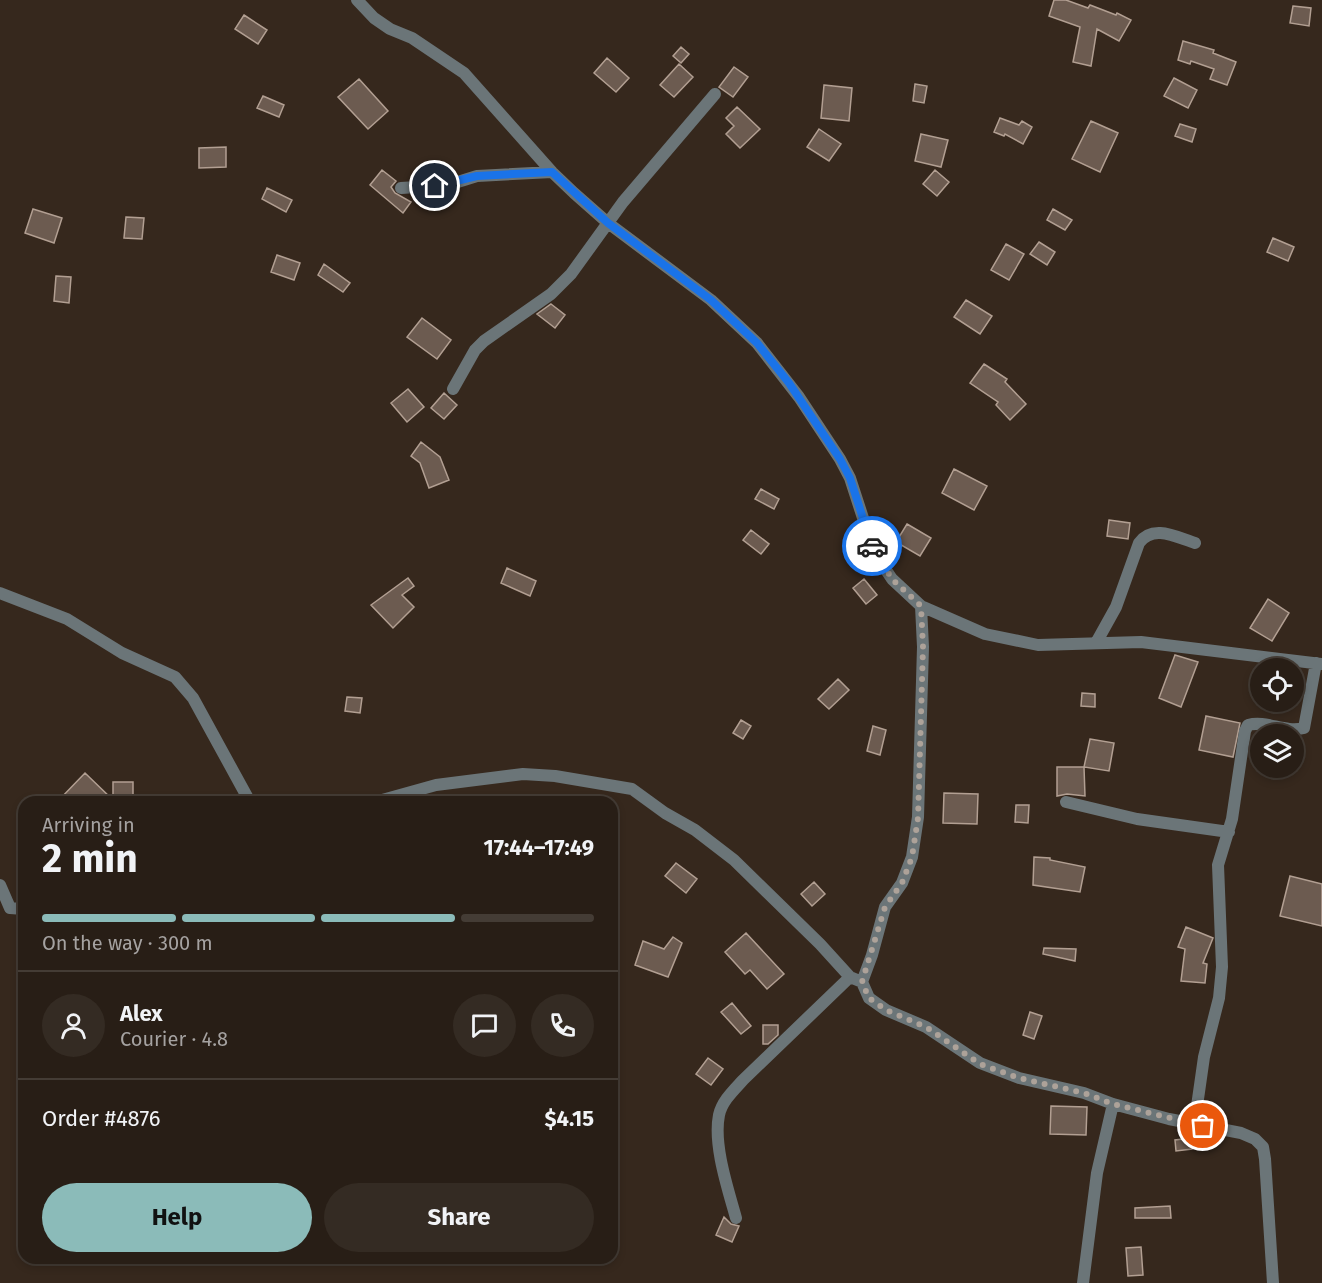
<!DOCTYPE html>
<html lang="en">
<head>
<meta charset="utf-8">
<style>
	body { margin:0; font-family:"Fira Sans",sans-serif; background:#342b23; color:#f1f3f6; height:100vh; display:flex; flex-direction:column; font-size:22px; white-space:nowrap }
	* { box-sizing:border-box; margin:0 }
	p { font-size:20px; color:#a5a2a1 }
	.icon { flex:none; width:33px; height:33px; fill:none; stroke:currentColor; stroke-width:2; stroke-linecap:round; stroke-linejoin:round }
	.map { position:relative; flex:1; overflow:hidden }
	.side { position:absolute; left:18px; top:796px; width:600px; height:468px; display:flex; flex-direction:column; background:#281e16; border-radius:18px; box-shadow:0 3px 9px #0003,0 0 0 2px #443c35 }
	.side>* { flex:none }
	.fabs { position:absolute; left:1250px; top:658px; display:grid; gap:12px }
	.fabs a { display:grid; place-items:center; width:54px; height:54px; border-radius:50%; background:#281e16; box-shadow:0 3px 9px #0003,0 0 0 2px #443c35; font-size:30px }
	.pin { position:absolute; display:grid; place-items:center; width:51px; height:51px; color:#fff; margin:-26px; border:3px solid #fff; border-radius:50%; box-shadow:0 2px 6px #0007 }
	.courier { position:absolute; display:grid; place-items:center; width:60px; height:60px; margin:-30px; border:4px solid #1a73e8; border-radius:50%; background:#fff; color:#222; box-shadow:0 2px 8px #0007 }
	.summary em { font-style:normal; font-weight:700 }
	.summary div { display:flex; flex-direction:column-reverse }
	.summary { display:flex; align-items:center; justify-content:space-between; height:102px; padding:0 24px }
	h1 { font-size:39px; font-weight:700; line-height:45px }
	.bar { display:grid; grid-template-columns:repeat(4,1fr); gap:9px 6px; align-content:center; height:72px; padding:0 24px }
	.bar i { height:8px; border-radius:4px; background:#443c35 }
	.bar .active { background:#8bbbb9 }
	.bar p { grid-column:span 4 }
	.line { display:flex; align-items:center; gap:15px; padding:0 24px; border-top:2px solid #443c35 }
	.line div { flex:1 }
	.round { display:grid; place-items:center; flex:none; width:63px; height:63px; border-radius:32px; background:#342b23 }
	.cta { display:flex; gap:12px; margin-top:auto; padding:12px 24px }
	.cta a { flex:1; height:69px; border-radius:36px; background:#8bbbb9; color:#111; font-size:24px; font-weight:700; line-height:69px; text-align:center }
	.cta a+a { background:#342b23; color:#f1f3f6 }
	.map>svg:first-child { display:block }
	.building { fill:#6c5b50; stroke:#b29f92; stroke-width:1.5 }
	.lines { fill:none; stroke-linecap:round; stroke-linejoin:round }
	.street { stroke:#6b7578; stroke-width:12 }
	.done { stroke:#ada299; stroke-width:6; stroke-dasharray:0 10.8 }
	.route { stroke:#1a73e8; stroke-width:8 }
</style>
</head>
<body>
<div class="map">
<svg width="1322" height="1283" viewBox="0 0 1322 1283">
	<rect width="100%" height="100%" fill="#36281d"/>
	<!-- building -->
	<path class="building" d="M 1054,0 L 1066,0 L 1088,8 L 1090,5 L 1116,15 L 1117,13 L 1131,20 L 1119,41 L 1097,29 L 1091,66 L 1073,62 L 1080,27 L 1049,16 Z
		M 1293,6 L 1311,8 L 1309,26 L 1290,23 Z
		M 244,15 L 267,30 L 258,44 L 235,29 Z
		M 1183,41 L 1214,50 L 1213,53 L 1236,62 L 1227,85 L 1210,79 L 1214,69 L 1191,61 L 1190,64 L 1178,60 Z
		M 681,47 L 689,54 L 681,63 L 673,56 Z
		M 607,58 L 629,78 L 616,92 L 594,73 Z
		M 679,64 L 693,77 L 674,97 L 660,85 Z
		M 734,67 L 748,77 L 733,97 L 719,87 Z
		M 1174,78 L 1197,90 L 1188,108 L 1164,96 Z
		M 359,79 L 388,111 L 368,129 L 338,97 Z
		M 915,84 L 927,86 L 924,103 L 913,101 Z
		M 824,85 L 852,88 L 849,121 L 821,118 Z
		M 263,96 L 284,105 L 279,117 L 257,108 Z
		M 737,107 L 760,129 L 740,148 L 726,134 L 734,126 L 726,118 Z
		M 1000,118 L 1019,125 L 1022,121 L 1032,127 L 1023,144 L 1005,134 L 1004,136 L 994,132 Z
		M 1091,121 L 1118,133 L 1100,172 L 1072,159 Z
		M 1180,124 L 1196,129 L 1192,142 L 1175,136 Z
		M 819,129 L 841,144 L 829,161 L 807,147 Z
		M 921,134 L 948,140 L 941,167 L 915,161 Z
		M 226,147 L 226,167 L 199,168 L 199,148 Z
		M 382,170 L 396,181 L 391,187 L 395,193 L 411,202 L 403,213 L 370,185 Z
		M 935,170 L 949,182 L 937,196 L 923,184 Z
		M 267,188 L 292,200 L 286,212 L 262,199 Z
		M 33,209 L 62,218 L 54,243 L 25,233 Z
		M 1053,209 L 1072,220 L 1065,230 L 1047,220 Z
		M 126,217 L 144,218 L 142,239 L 124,238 Z
		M 1273,238 L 1294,247 L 1288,261 L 1267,252 Z
		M 1039,242 L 1055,252 L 1047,265 L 1030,254 Z
		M 1006,244 L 1024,254 L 1009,280 L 991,270 Z
		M 277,255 L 300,263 L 294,280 L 271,272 Z
		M 324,264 L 350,283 L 343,292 L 318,275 Z
		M 56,276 L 71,277 L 69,303 L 54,301 Z
		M 966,300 L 992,316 L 980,334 L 954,317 Z
		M 551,304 L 565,315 L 555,328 L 537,314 Z
		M 422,318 L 451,340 L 437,359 L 407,337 Z
		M 984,364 L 1007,379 L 1005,382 L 1026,404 L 1010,420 L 996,405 L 998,402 L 970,383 Z
		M 408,389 L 424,407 L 407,422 L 391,403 Z
		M 444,393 L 457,405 L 444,419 L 431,408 Z
		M 421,442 L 440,457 L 449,480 L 429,488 L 420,463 L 411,456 Z
		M 954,469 L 987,486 L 974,510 L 942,493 Z
		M 761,489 L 779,499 L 774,509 L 755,499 Z
		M 1109,520 L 1130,523 L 1128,539 L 1107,536 Z
		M 907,524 L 931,538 L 920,556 L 896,542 Z
		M 751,530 L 769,544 L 761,554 L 743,540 Z
		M 507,568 L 536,581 L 530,596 L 501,583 Z
		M 408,578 L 414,586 L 402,595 L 414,607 L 393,628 L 371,605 Z
		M 864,579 L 877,595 L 866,604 L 853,588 Z
		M 1268,599 L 1289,613 L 1272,641 L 1250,628 Z
		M 1175,655 L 1198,662 L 1181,707 L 1159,698 Z
		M 838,679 L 849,690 L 829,709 L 818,699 Z
		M 1082,693 L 1095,694 L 1095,707 L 1081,706 Z
		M 347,697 L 362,698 L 360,713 L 345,711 Z
		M 1206,716 L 1240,723 L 1233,757 L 1199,750 Z
		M 741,720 L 751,726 L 743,739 L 733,733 Z
		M 873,726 L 886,730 L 880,755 L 867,751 Z
		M 1090,739 L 1114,743 L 1109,771 L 1084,767 Z
		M 1057,767 L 1084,767 L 1085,796 L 1067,794 L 1057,796 Z
		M 85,773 L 113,800 L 113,782 L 133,782 L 133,802 L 57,802 Z
		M 944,793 L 978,794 L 977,824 L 943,823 Z
		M 1016,805 L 1029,805 L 1028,823 L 1015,822 Z
		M 1034,857 L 1050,858 L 1050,860 L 1085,867 L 1080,892 L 1033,885 Z
		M 676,863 L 697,879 L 686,893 L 665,876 Z
		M 1290,876 L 1322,884 L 1322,926 L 1280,916 Z
		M 814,882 L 825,894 L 812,906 L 801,894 Z
		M 1186,927 L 1213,938 L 1203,963 L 1207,964 L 1205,983 L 1181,981 L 1185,949 L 1178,947 Z
		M 746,933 L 784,974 L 767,989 L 750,970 L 745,974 L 725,952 Z
		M 673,937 L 682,943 L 668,977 L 635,965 L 643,941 L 664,949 Z
		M 1044,948 L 1076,949 L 1075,961 L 1043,954 Z
		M 732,1003 L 751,1026 L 741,1034 L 721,1012 Z
		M 1030,1012 L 1042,1016 L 1034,1039 L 1023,1035 Z
		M 763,1025 L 778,1025 L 778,1035 L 768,1044 L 763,1044 Z
		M 708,1058 L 723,1069 L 711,1085 L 696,1074 Z
		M 1051,1106 L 1087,1107 L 1086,1135 L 1050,1134 Z
		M 1191,1138 L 1192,1149 L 1176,1151 L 1175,1140 Z
		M 1170,1206 L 1171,1218 L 1135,1218 L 1135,1208 Z
		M 724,1217 L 731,1224 L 739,1226 L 732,1242 L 716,1235 Z
		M 1141,1247 L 1143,1275 L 1128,1276 L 1126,1248 Z"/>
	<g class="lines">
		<!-- street -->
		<path class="street" d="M 357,0 L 374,18 L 390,29 L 412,38 L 464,73 L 552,172 L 574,193 L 608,223 L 711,300 L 757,343 L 799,397 L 840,459 L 850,478 L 874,552 L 892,579 L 921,606 L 985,634 L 1038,645 L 1141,642 L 1322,664
			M 401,188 L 448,185 L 477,176 L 552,172
			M 453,389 L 475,350 L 484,341 L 551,294 L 571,274 L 623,202 L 715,94
			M 0,593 L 67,619 L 122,653 L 175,677 L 193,698 L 250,802
			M 1096,643 L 1116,607 L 1139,543 C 1153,524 1176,537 1195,543
			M 375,802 L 436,785 L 523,774 L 555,776 L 632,789 L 665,813 L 695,830 L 734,860 L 820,944 L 850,977 L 862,982 L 869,998 L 886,1010 L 926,1027 L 980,1063 L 1019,1078 L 1084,1093 L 1113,1104 L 1169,1119 L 1241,1133 L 1255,1139 L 1263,1147 L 1265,1159 L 1273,1283
			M 1066,802 L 1137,819 L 1229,832
			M 0,885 L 10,908 L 24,909
			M 862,982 L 872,955 L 885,907 L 902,883 L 912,857 L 918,817 L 923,647 L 921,606
			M 1203,1126 L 1198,1117 L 1197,1106 L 1204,1057 L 1219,998 L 1222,967 L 1218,865 L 1232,819 L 1245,731 L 1248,725 C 1267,720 1284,733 1304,728 L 1316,663
			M 736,1218 C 728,1189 713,1145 719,1115 C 722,1101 734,1090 743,1080 L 850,977
			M 1083,1283 L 1097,1173 L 1113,1104"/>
	</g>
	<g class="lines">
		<!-- done -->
		<path class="done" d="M 872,546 L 892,579 L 921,606 L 923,647 L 918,818 L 912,857 L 902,883 L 885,907 L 862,982 L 869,998 L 886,1010 L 926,1027 L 980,1064 L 1019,1078 L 1084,1093 L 1113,1104 L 1203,1126"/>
		<!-- route -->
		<path class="route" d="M 435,186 L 477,176 L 552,172 L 608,223 L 711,300 L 757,343 L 789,383 L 840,459 L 850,478 L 872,546"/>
	</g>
</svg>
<div class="fabs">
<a><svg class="icon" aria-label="locate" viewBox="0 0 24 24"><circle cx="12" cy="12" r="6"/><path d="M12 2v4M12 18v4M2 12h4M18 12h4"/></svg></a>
<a><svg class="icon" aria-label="layers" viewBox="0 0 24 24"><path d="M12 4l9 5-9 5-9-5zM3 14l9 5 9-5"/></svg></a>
</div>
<div class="pin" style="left:1203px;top:1126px;background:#ea580c"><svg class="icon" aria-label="bag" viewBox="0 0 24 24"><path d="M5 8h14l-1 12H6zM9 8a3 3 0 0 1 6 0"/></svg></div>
<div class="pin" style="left:435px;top:186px;background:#1f2937"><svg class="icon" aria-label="home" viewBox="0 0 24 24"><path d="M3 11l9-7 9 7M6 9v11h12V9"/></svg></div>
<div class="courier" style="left:872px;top:546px"><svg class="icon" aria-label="car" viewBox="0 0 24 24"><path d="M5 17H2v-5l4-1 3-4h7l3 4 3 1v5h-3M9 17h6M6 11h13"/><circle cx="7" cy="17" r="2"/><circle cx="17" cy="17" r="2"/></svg></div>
<section class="side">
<div class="summary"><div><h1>2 min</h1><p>Arriving in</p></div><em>17:44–17:49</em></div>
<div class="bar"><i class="active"></i><i class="active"></i><i class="active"></i><i></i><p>On the way · 300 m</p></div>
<div class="line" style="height:108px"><a class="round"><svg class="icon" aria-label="person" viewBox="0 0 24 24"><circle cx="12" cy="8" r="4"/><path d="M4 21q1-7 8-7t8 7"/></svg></a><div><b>Alex</b><p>Courier · 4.8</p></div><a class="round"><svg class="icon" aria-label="chat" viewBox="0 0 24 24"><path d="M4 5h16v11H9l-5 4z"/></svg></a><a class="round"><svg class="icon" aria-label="phone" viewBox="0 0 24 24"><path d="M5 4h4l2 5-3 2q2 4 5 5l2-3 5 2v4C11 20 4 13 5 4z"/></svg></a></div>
<div class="line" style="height:78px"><div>Order #4876</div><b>$4.15</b></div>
<div class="cta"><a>Help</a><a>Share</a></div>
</section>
</div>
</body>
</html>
